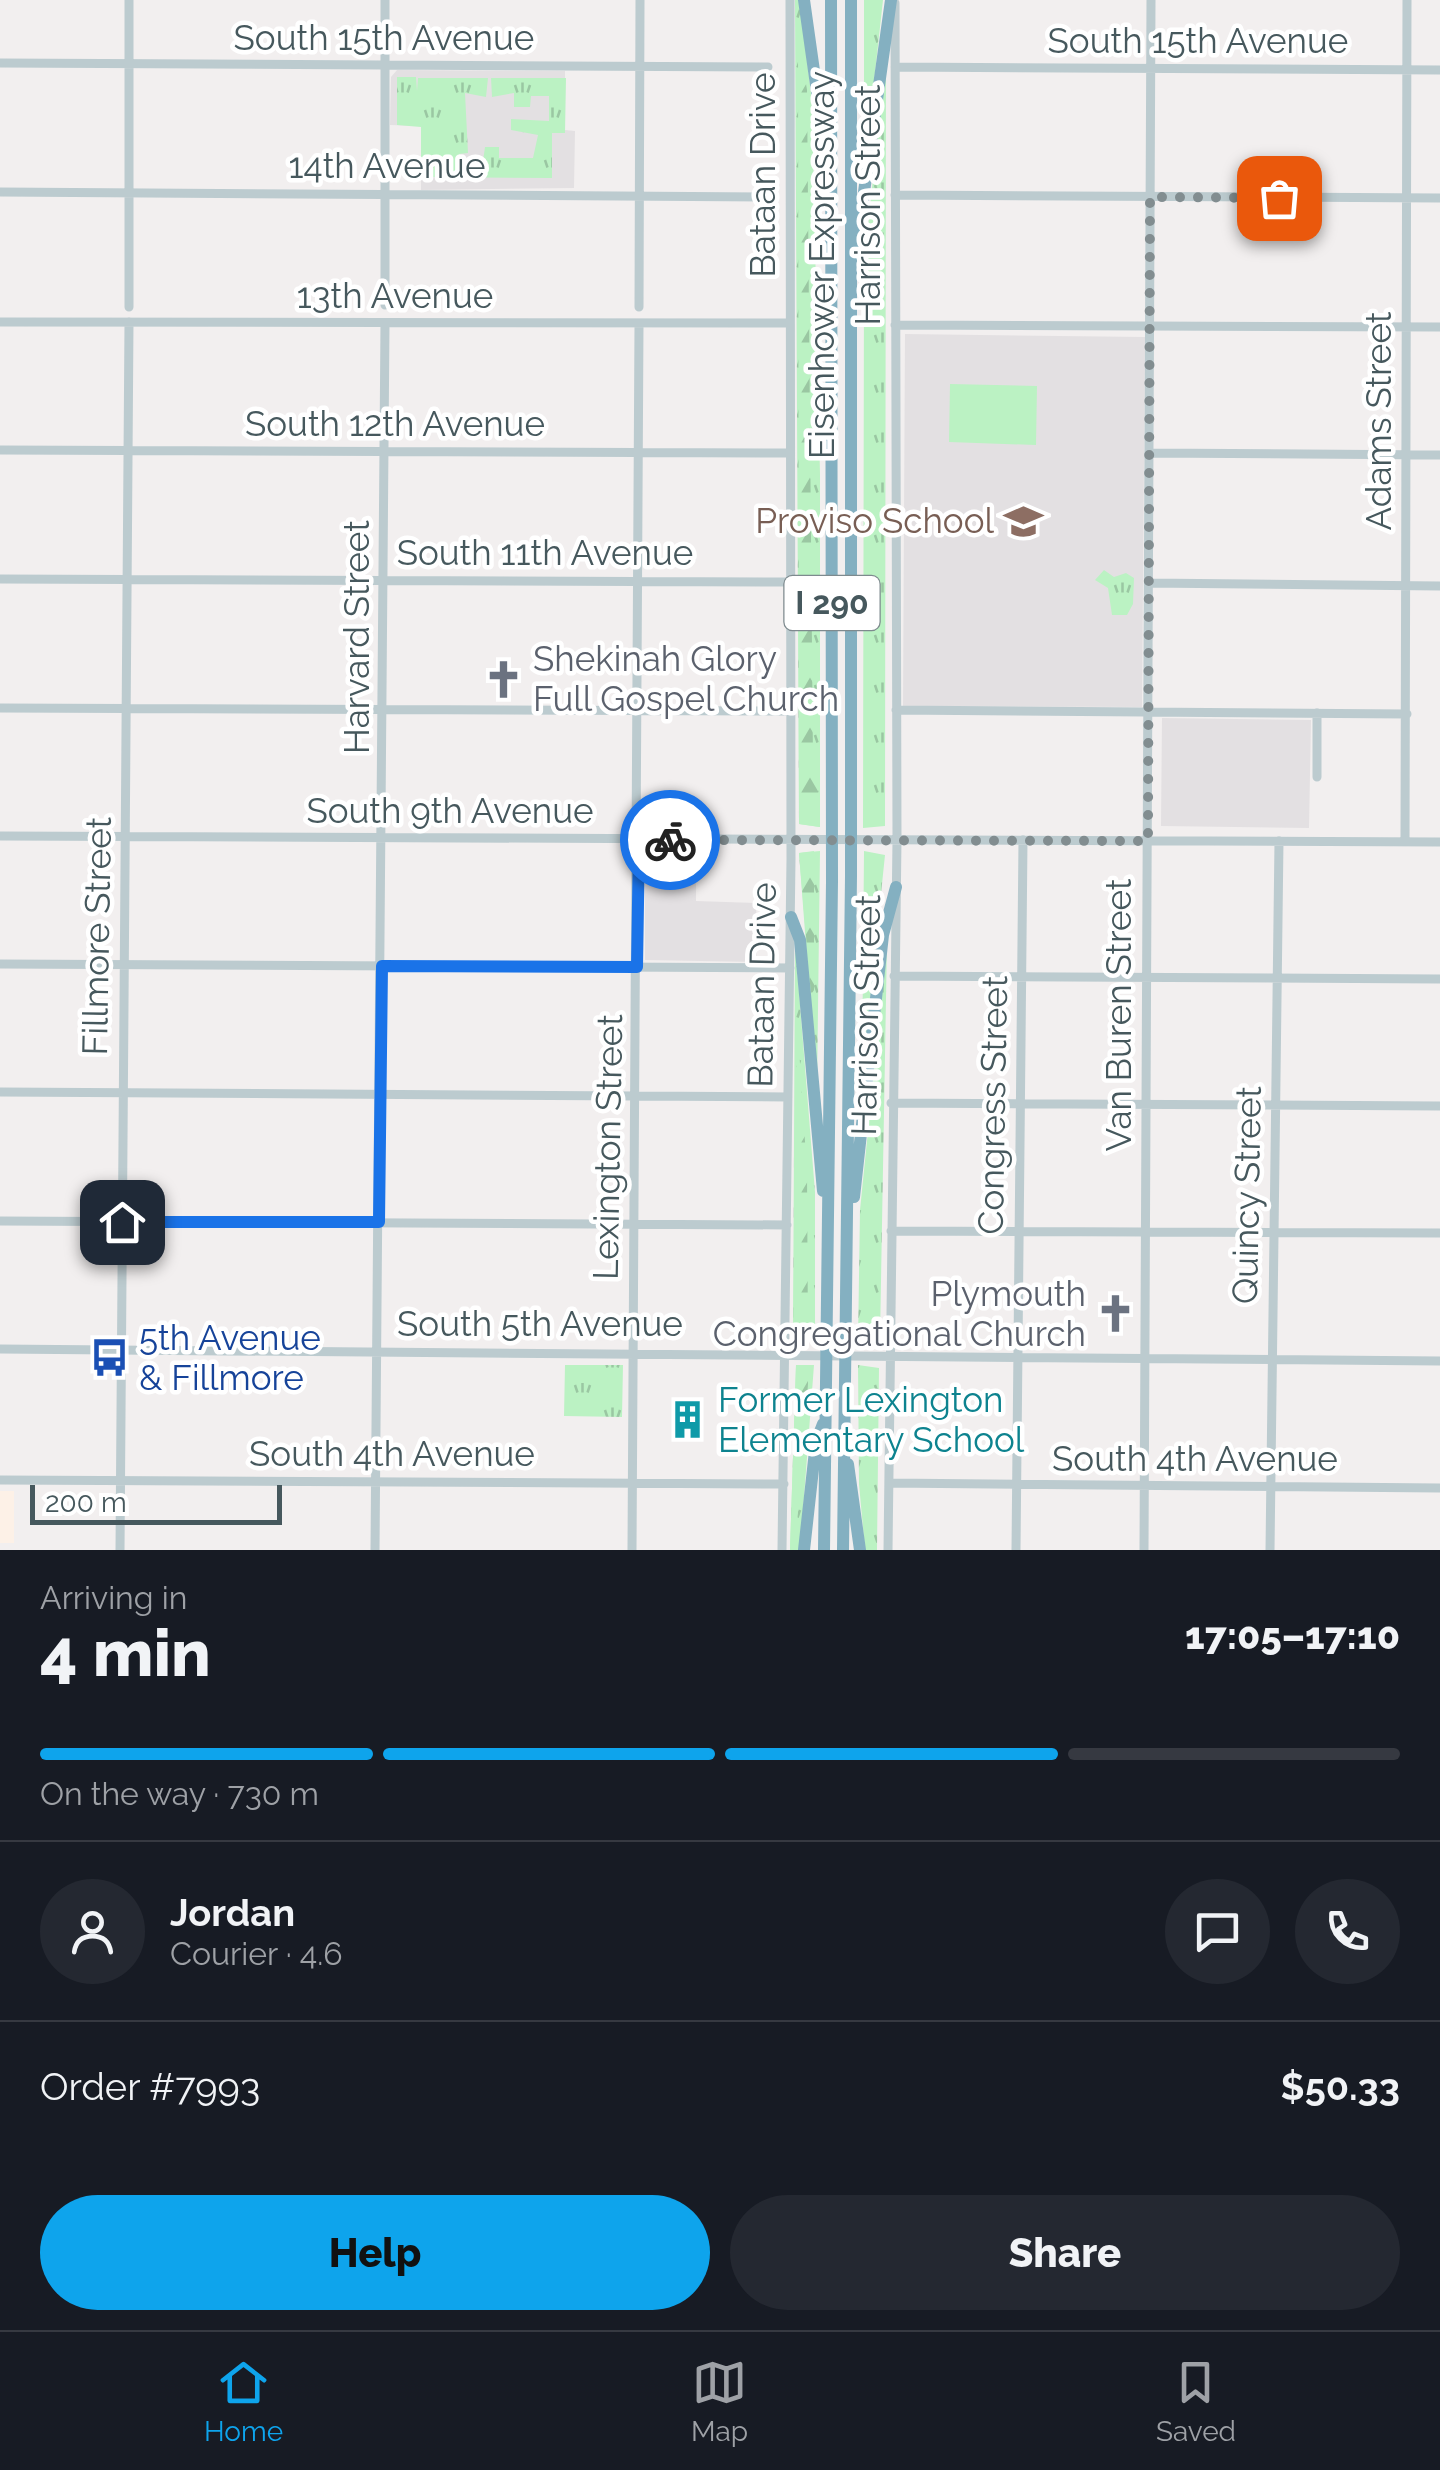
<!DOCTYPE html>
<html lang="en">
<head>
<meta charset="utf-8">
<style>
	body { margin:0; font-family:Raleway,sans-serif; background:#242831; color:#f1f3f6; height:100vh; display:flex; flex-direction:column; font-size:38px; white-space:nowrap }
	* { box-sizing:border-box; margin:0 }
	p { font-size:32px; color:#9ea1a6 }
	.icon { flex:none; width:55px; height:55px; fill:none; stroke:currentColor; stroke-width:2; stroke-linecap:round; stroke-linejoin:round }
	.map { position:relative; height:1550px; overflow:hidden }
	.details { display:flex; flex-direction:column; background:#171b24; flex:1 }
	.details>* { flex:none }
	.scale { position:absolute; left:30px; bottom:25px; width:252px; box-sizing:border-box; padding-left:10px; border:5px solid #46585d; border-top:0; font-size:28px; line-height:35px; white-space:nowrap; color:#46585d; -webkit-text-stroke:8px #fff; paint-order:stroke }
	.pin { position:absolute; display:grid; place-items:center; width:85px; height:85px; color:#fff; margin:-42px; border-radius:20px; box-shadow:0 5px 15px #0006 }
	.courier { position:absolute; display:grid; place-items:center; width:100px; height:100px; margin:-50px; border:8px solid #1a73e8; border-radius:50%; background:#fff; color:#222; box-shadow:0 2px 12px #0007 }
	.headline em { font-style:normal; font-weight:800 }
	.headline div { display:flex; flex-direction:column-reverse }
	.headline { display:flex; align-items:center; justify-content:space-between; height:170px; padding:0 40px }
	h1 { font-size:65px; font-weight:800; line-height:75px }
	.bar { display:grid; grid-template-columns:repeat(4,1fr); gap:15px 10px; align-content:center; height:120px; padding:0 40px }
	.bar i { height:12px; border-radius:8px; background:#363941 }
	.bar .selected { background:#0ea4ec }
	.bar p { grid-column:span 4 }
	.line { display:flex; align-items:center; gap:25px; padding:0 40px; border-top:2px solid #363941 }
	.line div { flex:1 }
	.round { display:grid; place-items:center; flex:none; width:105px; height:105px; border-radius:52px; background:#242831 }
	.action { display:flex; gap:20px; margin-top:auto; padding:20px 40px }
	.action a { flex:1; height:115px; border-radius:60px; background:#0ea4ec; color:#111; font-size:40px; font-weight:800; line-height:115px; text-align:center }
	.action a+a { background:#242831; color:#f1f3f6 }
	.dock { display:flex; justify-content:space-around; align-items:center; height:140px; border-top:2px solid #363941; background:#171b24; font-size:28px; color:#9ea1a6 }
	.dock a { display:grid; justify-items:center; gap:5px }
	.dock .selected { color:#0ea4ec }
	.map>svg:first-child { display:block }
	.commercial { fill:#fdf1e7 }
	.education { fill:#e3e0e2 }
	.grass { fill:url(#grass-tufts) }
	.forest { fill:url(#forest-firs) }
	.pitch { fill:#bbf2c3 }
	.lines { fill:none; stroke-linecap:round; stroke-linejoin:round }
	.minor { stroke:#bccbcf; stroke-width:9 }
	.highway { stroke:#84b0c1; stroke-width:12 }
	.done { stroke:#828d90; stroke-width:10; stroke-dasharray:0 18 }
	.route { stroke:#1a73e8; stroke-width:12 }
	.labels { text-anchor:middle; stroke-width:9; stroke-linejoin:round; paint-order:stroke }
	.shield { fill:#fff; stroke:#7e8a8e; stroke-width:2.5 }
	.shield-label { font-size:32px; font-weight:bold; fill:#46585d }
	.street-label { font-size:35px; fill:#46585d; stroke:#fff }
	.education-label { font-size:35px; fill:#785e54; stroke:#fff; text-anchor:end }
	.worship-label { font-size:35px; fill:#5b616d; stroke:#fff; text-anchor:start }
	.transit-label { font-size:35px; fill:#164399; stroke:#fff; text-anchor:start }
	.culture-label { font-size:35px; fill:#0d838f; stroke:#fff; text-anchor:start }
</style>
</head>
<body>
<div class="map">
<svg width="1440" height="1550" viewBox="0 0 1440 1550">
	<defs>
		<pattern id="grass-tufts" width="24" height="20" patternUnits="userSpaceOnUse" patternTransform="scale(2.5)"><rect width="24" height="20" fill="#bbf2c3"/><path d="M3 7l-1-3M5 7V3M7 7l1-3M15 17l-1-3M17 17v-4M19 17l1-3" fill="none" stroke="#9ac7a2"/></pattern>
		<pattern id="forest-firs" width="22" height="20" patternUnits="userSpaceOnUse" patternTransform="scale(2.5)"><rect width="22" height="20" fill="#bbf2c3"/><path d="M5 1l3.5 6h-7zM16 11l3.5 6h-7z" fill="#9ac7a2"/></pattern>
	</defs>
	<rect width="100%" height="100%" fill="#f2efef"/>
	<!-- commercial -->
	<path class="commercial" d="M 0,1491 L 14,1491 L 14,1543 L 0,1543 Z"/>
	<!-- education -->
	<path class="education" d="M 397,70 L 565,71 L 565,130 L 575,131 L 574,188 L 421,190 L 421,126 L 390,125 L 391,77 Z
		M 905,334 L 1145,337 L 1142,707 L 903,706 Z
		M 1162,718 L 1311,720 L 1309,828 L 1161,826 Z
		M 645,882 L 696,883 L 696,901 L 756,903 L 757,962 L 645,960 Z"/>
	<!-- grass -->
	<path class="grass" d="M 795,0 L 800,0 L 812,102 L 820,474 L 820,827 L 799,824 Z
		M 864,0 L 883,0 L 868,136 L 864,136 Z
		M 886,51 L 885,826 L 863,828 L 864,267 Z
		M 397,77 L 416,77 L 417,91 L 418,78 L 488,78 L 486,97 L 465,93 L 468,153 L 459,154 L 459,165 L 482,168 L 485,147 L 499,147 L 499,158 L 533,158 L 538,135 L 511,130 L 511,119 L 549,121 L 549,96 L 531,96 L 530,107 L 514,107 L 514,93 L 492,97 L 491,78 L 566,78 L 565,133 L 552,133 L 552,178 L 421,177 L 421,127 L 397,125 Z
		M 1104,570 L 1114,577 L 1126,573 L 1134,578 L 1133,604 L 1127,615 L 1112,615 L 1108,588 L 1095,580 Z
		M 820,851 L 817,1090 L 799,853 Z
		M 864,851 L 885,855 L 862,1078 Z
		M 795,942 L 815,1192 L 815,1341 L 793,1340 Z
		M 887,943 L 880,1338 L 876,1342 L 858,1342 L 860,1210 Z
		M 565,1365 L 623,1365 L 622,1417 L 564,1416 Z
		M 796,1365 L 814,1365 L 800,1550 L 790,1550 Z
		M 858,1365 L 879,1368 L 877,1550 L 865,1550 L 859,1484 Z"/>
	<!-- forest -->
	<path class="forest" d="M 798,34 L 807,90 L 813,761 L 817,767 L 820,827 L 799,824 Z
		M 814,851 L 814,990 L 811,995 L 799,853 Z
		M 797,1017 L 807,1173 L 808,1341 L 793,1339 Z
		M 796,1365 L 808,1365 L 808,1384 L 795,1550 L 790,1550 Z"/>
	<!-- pitch -->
	<path class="pitch" d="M 950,384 L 1037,386 L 1036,445 L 949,442 Z
		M 576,1367 L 604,1367 L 604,1383 L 576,1383 Z"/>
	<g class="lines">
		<!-- minor -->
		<path class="minor" d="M 129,0 L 129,307
			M 385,0 L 385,305
			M 0,63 L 768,67
			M 895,67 L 1440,70
			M 0,192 L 774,197
			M 895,195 L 1440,198
			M 639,307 L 640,0
			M 0,322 L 790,323
			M 895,325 L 1440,327
			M 0,450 L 790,453
			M 1149,453 L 1440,455
			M 0,579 L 790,582
			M 1149,583 L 1440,586
			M 0,708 L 789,711
			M 896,710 L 1407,714
			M 1317,713 L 1317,777
			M 0,836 L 1440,842
			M 1405,842 L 1407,0
			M 0,964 L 790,968
			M 894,976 L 1440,979
			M 0,1092 L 788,1097
			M 891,1103 L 1440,1106
			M 0,1221 L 787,1225
			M 891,1231 L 1440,1233
			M 0,1349 L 1440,1361
			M 0,1480 L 784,1484
			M 889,1483 L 1440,1488
			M 120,1550 L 129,322
			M 375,1550 L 385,323
			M 632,1550 L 639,324
			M 782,1550 L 791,859 L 790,0
			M 888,1550 L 897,840 L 895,3
			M 1016,1550 L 1023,840
			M 1144,1550 L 1151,0
			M 1270,1550 L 1279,841"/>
		<!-- highway -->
		<path class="highway" d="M 804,0 L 828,170
			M 856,249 L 891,0
			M 791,917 L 800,940 L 823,1191
			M 854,1197 L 883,935 L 896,887
			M 848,1464 L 860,1550
			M 804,1550 L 816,1442 L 823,1424
			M 824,1550 L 832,881 L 831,0
			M 843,1550 L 851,876 L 851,0"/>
	</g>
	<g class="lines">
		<!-- done -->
		<path class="done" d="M 670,840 L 1148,841 L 1150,197 L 1279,198"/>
		<!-- route -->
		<path class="route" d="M 122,1222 L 379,1222 L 382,966 L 637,967 L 639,840 L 670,840"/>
	</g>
	<!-- icons -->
	<defs>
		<symbol id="school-bare" viewBox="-9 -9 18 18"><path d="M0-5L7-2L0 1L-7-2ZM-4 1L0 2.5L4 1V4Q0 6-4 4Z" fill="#8d6e63" stroke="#fff" stroke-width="2.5" paint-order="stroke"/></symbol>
		<symbol id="church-bare" viewBox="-9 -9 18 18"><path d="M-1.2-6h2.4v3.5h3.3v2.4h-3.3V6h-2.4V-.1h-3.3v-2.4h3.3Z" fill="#6b7280" stroke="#fff" stroke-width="2.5" paint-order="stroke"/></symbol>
		<symbol id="bus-bare" viewBox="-9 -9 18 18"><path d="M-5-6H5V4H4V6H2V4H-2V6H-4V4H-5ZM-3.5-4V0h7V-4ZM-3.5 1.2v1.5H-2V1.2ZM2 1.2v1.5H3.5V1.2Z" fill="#1a4fb4" stroke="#fff" stroke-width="2.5" paint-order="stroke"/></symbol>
		<symbol id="building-bare" viewBox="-9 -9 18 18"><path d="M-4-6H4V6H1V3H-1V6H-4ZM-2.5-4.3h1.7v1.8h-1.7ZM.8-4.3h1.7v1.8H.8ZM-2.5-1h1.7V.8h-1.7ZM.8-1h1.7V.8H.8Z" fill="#0f9aa8" stroke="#fff" stroke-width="2.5" paint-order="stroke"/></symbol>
	</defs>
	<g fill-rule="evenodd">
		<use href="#school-bare" x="996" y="494" width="55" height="55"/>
		<use href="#church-bare" x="476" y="652" width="55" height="55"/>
		<use href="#church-bare" x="1088" y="1286" width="55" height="55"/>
		<use href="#bus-bare" x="82" y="1330" width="55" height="55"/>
		<use href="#building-bare" x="660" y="1392" width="55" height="55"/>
	</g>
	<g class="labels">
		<!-- shield labels -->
		<rect class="shield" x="784.5" y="576" width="95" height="54" rx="8"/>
		<g class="shield-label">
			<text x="832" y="614">I 290</text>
		</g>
		<!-- street labels -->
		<g class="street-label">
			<text x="384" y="50">South 15th Avenue</text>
			<text x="1198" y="53">South 15th Avenue</text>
			<text x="387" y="178">14th Avenue</text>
			<text transform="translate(763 175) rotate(-90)" y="12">Bataan Drive</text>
			<text transform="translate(868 205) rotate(-90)" y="12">Harrison Street</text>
			<text transform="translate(822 265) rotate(-90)" y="12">Eisenhower Expressway</text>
			<text x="395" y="308">13th Avenue</text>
			<text transform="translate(1379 421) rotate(-90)" y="12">Adams Street</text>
			<text x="395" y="436">South 12th Avenue</text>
			<text x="545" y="565">South 11th Avenue</text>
			<text transform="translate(357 637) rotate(-90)" y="12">Harvard Street</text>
			<text x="450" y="823">South 9th Avenue</text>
			<text transform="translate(97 936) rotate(-89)" y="12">Fillmore Street</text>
			<text transform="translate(762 985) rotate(-89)" y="12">Bataan Drive</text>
			<text transform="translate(866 1015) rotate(-89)" y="12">Harrison Street</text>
			<text transform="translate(1119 1015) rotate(-90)" y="12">Van Buren Street</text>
			<text transform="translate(993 1105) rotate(-89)" y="12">Congress Street</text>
			<text transform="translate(608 1147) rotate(-89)" y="12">Lexington Street</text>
			<text transform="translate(1247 1195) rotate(-89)" y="12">Quincy Street</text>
			<text x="540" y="1336">South 5th Avenue</text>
			<text x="392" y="1466">South 4th Avenue</text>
			<text x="1195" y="1471">South 4th Avenue</text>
		</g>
		<!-- education labels -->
		<g class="education-label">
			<text x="994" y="533">Proviso School</text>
		</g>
		<!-- worship labels -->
		<g class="worship-label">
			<text x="533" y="671">Shekinah Glory<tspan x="533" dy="40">Full Gospel Church</tspan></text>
			<text x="1086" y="1306" text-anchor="end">Plymouth<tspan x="1086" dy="40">Congregational Church</tspan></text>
		</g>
		<!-- transit labels -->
		<g class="transit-label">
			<text x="139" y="1350">5th Avenue<tspan x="139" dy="40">&amp; Fillmore</tspan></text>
		</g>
		<!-- culture labels -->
		<g class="culture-label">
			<text x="718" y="1412">Former Lexington<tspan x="718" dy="40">Elementary School</tspan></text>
		</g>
	</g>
</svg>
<div class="scale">200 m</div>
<div class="pin" style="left:1279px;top:198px;background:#ea580c"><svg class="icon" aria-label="bag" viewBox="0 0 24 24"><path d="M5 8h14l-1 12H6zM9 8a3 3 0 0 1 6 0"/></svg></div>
<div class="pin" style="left:122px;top:1222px;background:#1f2937"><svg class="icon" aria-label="home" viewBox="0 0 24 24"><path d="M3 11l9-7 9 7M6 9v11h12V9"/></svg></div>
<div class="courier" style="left:670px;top:840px"><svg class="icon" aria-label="bike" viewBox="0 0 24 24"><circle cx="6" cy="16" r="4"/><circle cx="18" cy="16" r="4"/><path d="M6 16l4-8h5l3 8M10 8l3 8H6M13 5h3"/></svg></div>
</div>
<section class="details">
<div class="headline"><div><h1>4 min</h1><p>Arriving in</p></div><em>17:05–17:10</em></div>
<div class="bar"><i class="selected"></i><i class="selected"></i><i class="selected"></i><i></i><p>On the way · 730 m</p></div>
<div class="line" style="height:180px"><a class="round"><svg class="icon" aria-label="person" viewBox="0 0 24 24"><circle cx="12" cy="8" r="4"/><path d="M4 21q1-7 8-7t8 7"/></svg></a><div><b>Jordan</b><p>Courier · 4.6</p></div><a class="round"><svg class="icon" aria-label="chat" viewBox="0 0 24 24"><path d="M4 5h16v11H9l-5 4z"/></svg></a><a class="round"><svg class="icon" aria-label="phone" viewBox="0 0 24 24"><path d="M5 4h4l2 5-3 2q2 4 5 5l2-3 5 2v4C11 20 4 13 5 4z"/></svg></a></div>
<div class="line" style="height:130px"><div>Order #7993</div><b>$50.33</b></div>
<div class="action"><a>Help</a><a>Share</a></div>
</section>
<nav class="dock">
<a class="selected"><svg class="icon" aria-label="home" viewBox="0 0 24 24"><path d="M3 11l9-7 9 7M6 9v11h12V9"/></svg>Home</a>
<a><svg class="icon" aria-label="map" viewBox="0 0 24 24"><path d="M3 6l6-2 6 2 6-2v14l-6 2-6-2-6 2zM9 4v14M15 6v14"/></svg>Map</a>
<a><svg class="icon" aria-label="saved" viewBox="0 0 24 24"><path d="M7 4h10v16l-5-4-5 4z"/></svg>Saved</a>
</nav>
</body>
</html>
